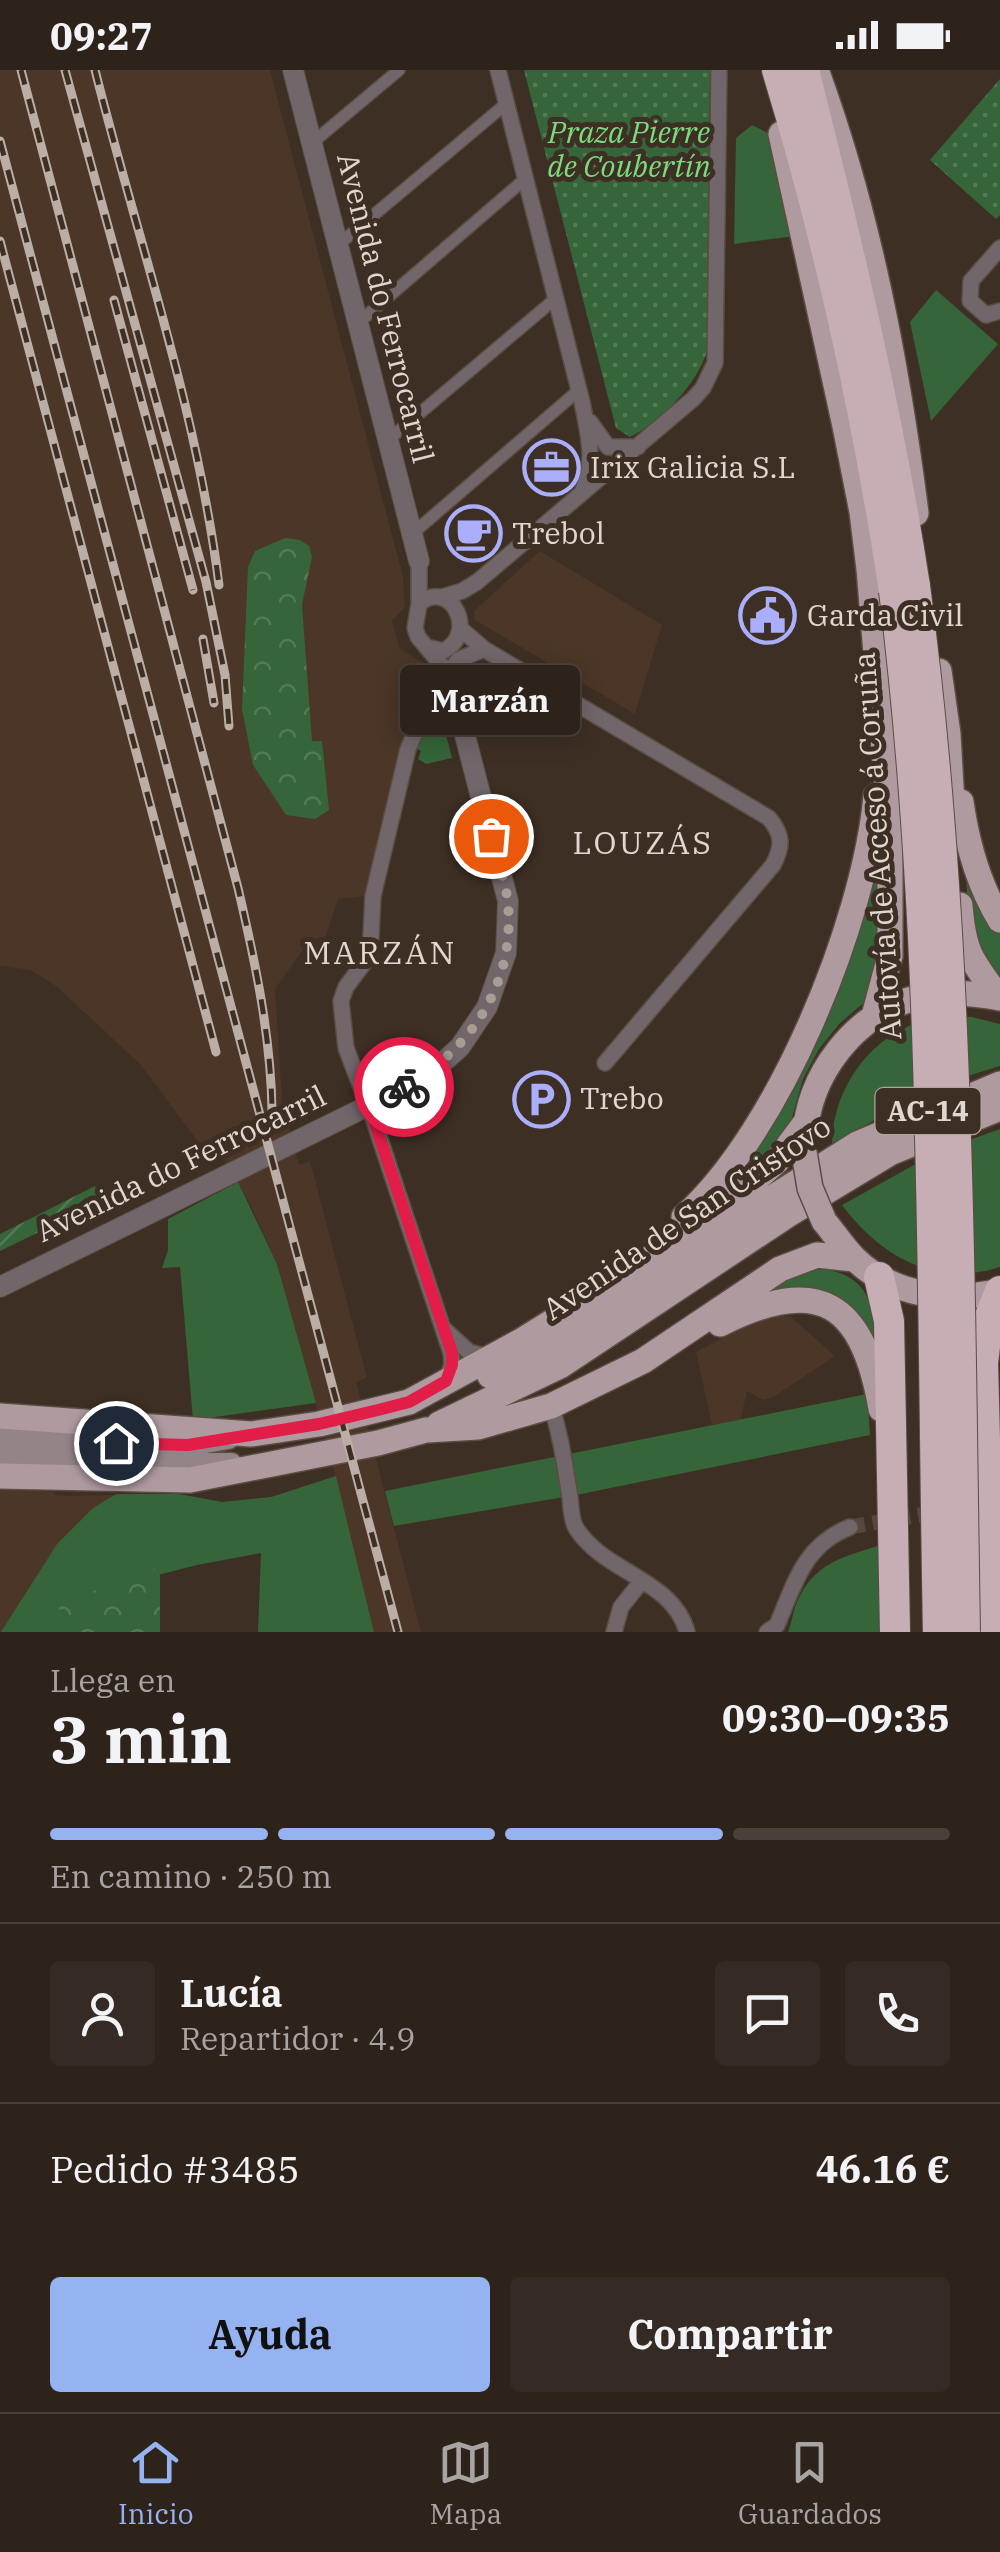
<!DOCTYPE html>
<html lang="es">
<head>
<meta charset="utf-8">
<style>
	body { margin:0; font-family:"IBM Plex Serif",serif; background:#362b24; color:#f1f3f6; height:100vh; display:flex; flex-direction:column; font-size:38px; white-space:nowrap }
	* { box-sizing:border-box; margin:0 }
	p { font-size:32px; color:#a7a4a3 }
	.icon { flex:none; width:55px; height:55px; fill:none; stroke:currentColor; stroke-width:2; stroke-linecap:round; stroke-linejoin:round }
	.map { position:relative; height:1562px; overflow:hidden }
	.drawer { display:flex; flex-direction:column; background:#2e231b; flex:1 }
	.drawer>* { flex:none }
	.pin { position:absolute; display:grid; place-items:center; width:85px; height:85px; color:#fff; margin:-42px; border:5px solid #fff; border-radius:50%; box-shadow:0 2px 10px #0007 }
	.courier { position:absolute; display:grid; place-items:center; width:100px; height:100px; margin:-50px; border:8px solid #e11d48; border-radius:50%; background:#fff; color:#222; box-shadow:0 2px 12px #0007 }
	.bubble { position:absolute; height:70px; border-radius:10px; background:#2e231b; box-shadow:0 5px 25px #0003,0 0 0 2px #49403a; font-size:32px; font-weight:700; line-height:70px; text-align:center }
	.overview em { font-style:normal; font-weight:700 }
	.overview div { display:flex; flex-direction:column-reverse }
	.overview { display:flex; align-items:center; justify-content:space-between; height:170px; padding:0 50px }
	h1 { font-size:65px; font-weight:700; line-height:75px }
	.bar { display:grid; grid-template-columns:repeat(4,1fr); gap:15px 10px; align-content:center; height:120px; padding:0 50px }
	.bar i { height:12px; border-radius:8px; background:#49403a }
	.bar .current { background:#95b2f1 }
	.bar p { grid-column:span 4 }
	.line { display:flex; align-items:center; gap:25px; padding:0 50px; border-top:2px solid #49403a }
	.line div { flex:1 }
	.round { display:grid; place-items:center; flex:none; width:105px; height:105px; border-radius:10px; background:#362b24 }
	.cta { display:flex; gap:20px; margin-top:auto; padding:20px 50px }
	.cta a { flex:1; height:115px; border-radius:10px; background:#95b2f1; color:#111; font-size:40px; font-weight:700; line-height:115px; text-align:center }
	.cta a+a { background:#362b24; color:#f1f3f6 }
	.status { display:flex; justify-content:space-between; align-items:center; height:70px; padding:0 50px; background:#2e231b; direction:ltr }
	.status svg { height:28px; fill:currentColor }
	.dock { display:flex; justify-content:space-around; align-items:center; height:140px; border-top:2px solid #49403a; background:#2e231b; font-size:28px; color:#a7a4a3 }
	.dock a { display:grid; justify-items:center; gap:5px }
	.dock .current { color:#95b2f1 }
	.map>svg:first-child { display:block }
	.built { fill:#4b3627 }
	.grass { fill:#356538 }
	.forest { fill:url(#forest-crowns) }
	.park { fill:url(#park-dots) }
	.garden { fill:url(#garden-furrows) }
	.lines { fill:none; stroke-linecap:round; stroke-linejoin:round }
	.minor-tunnel { stroke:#56483e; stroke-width:15; stroke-dasharray:15 8; stroke-linecap:butt }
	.pedestrian-casing { stroke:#5b4d43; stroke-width:14 }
	.minor-casing { stroke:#5b4d43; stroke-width:18 }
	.tertiary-casing { stroke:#5b4d43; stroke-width:22 }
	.secondary-casing { stroke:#5b4d43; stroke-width:25 }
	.primary-casing { stroke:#5b4d43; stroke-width:28 }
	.motorway-casing { stroke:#5b4d43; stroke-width:32 }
	.pedestrian { stroke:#71676a; stroke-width:11 }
	.minor { stroke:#71676a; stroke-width:15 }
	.tertiary { stroke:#71676a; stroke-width:20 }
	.secondary { stroke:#948488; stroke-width:22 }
	.primary { stroke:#af9aa0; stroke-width:25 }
	.motorway { stroke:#c7aeb5; stroke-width:30 }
	.rail-casing { stroke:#baaea6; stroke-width:9 }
	.rail { stroke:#3e2f24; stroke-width:5; stroke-dasharray:15; stroke-linecap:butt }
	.primary-bridge-casing { stroke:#5b4d43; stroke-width:28; stroke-linecap:butt }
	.motorway-bridge-casing { stroke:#5b4d43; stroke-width:32; stroke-linecap:butt }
	.primary-bridge { stroke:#af9aa0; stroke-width:25 }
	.motorway-bridge { stroke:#c7aeb5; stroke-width:30 }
	.done { stroke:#a89c94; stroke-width:10; stroke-dasharray:0 18 }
	.route { stroke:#e11d48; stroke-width:12 }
	.labels { text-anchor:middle; stroke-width:10; stroke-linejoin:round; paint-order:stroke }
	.shield { fill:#3e2f24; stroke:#b0a59c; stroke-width:2.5 }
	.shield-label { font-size:28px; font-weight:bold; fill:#e1d7d0 }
	.park-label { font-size:30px; font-style:italic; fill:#79dd80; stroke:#3e2f24 }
	.street-label { font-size:30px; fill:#e1d7d0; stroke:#3e2f24 }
	.poi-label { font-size:30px; fill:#e1d7d0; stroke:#3e2f24; text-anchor:start }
	.neighbourhood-label { font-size:32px; letter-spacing:2.5px; fill:#e1d7d0; stroke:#3e2f24 }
</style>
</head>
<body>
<div class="status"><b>09:27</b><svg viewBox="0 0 49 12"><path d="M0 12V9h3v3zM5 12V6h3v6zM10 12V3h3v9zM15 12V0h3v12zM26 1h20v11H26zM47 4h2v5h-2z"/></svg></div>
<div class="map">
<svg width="1000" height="1562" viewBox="0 0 1000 1562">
	<defs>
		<pattern id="forest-crowns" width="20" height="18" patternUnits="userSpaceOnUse" patternTransform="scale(2.5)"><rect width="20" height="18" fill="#356538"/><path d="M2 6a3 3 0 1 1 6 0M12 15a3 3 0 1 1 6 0" fill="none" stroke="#527a54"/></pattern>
		<pattern id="park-dots" width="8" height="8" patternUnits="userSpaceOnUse" patternTransform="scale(2.5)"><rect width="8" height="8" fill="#356538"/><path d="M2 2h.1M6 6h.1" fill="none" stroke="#527a54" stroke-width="1.8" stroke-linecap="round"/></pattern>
		<pattern id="garden-furrows" width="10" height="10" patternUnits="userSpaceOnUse" patternTransform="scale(2.5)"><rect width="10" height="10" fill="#356538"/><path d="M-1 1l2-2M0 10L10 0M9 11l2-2" fill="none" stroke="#527a54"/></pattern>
	</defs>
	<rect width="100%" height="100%" fill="#3e2f24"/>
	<!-- built -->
	<path class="built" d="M 0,0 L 270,0 L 403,507 L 405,537 L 392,551 L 400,579 L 422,592 L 429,610 L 415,654 L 410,655 L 365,826 L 338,829 L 326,866 L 309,871 L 275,919 L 282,1031 L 299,1095 L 310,1091 L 367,1308 L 356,1312 L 421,1562 L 374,1562 L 340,1423 L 277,1194 L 251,1136 L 217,1076 L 205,1081 L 141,995 L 56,916 L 31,900 L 0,896 Z
		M 540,481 L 662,555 L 635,644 L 475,550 L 474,541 Z
		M 776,1244 L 791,1247 L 835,1286 L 775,1326 L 763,1330 L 747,1321 L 740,1352 L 712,1355 L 696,1282 L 762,1247 Z
		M 0,1418 L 54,1422 L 55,1425 L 67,1426 L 149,1424 L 56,1562 L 0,1562 Z"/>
	<!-- grass -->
	<path class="grass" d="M 752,55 L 770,64 L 795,166 L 734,174 L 736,68 Z
		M 936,220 L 998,274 L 931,351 L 910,252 Z
		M 439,638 L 452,688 L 426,694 L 418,689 L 421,681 L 415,678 L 431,641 Z
		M 880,757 L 882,882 L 867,930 L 840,953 L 819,979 L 803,1009 L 788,1061 L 780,1075 L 711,1136 L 730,1113 Z
		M 965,784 L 1000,855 L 1000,907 C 964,877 968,827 965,784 Z
		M 972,947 L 1000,954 L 1000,996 L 942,1014 L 832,1073 C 833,1021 867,970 917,953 C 935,947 953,947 972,947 Z
		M 1000,1059 L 1000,1197 C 935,1218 880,1186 842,1135 L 939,1081 Z
		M 238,1112 L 277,1194 L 316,1333 L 193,1350 L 180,1197 L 162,1198 L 168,1180 L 168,1149 Z
		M 822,1199 C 874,1205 875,1244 878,1287 L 862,1254 L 755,1227 L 787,1206 Z
		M 867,1324 L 870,1365 L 576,1425 L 394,1456 L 385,1421 Z
		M 336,1406 L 374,1562 L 258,1562 L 261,1483 L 197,1495 L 80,1525 L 59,1562 L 1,1562 L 57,1474 L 93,1438 L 116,1424 L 179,1424 L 222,1432 L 271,1427 Z
		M 878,1476 L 883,1562 L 788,1562 C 792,1552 793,1541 797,1532 C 813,1494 842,1487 878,1476 Z"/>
	<!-- forest -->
	<path class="forest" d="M 285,468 L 300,470 L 309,476 L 312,487 L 302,535 L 312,671 L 322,671 L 329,740 L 315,749 L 286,745 L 253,695 L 242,639 L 248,497 L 255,481 Z
		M 153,1498 L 160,1503 L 160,1562 L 59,1562 C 50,1520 80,1527 108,1517 C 124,1512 137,1502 153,1498 Z"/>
	<!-- park -->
	<path class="park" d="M 524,0 L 710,0 L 707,281 C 698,313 660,353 630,367 L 616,358 Z
		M 1000,9 L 1000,145 L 996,149 L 930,90 Z"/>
	<!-- garden -->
	<path class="garden" d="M 95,1116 L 103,1131 L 0,1181 L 0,1164 Z"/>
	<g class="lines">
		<!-- minor-tunnel -->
		<path class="minor-tunnel" d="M 850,1457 L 937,1442"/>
		<defs>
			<path id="pedestrian" d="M 312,73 L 399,0
				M 338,175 L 507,33
				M 358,253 L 525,109
				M 388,370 L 555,229
				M 412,464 L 579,320"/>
			<path id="minor" d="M 498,0 L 582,332 C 588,363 596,391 583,420
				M 1000,178 L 971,211 L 970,231 L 986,245 L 1000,241
				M 590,352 L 608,377 L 638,377
				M 419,491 L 419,534 L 415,558 L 418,567 L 449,604
				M 442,527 L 462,521 L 477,512 L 693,329 L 703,318 L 715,293 L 719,0
				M 419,534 C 451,507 479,564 443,581 L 431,578
				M 461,559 L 484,579 L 769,748 C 783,765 783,776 773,795 L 605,993
				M 445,1260 L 469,1282 L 492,1288
				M 446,1311 L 452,1295 L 451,1283 L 374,1051 L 346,978 L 341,931 L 346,917 L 370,885 L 373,826 L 408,679 L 426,637 L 458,590 L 484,579
				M 551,1336 C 561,1365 565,1397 570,1427 C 571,1436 571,1450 576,1458 C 604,1503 673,1509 687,1562
				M 614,1562 L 621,1537 L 641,1512
				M 767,1562 L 777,1555 C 795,1513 804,1475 850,1457"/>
			<path id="tertiary" d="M 293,0 L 419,491
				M 0,1217 L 386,1027 L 432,1002 L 460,977 L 487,937 L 506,883 L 508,831 L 449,604"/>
			<path id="secondary" d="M 0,1366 L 189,1375 L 228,1368
				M 0,1385 L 118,1393 L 231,1394"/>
			<path id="primary" d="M 818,5 C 869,146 897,295 916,443
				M 781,64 L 845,356 L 862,442 L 869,499 L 890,752 L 890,886 L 874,946
				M 939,601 L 948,664 L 953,751
				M 961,732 C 967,773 978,814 1000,850
				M 960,835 C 964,884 971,889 999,928
				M 805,1067 C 808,1005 854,945 915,928 C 943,920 971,923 1000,928
				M 684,1147 C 780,1061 864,853 876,726
				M 824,1151 C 834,1163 843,1177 854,1188 C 892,1226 950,1233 1000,1221
				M 720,1254 C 819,1204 863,1232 881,1339
				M 490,1306 L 551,1277 L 668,1203 L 756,1138 L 857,1074 L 1000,1014
				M 0,1346 L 251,1364 L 319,1354 L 409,1332 L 521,1271 L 624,1207 L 730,1132 L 777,1091 L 806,1052
				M 439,1354 L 560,1296 L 789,1144 L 890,1083 L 1000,1038
				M 0,1406 L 190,1410 L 378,1373 L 426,1360 L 478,1357 L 551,1336 L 643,1291 L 780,1199 L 817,1185 L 854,1189"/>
			<path id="motorway" d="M 777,0 C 829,171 867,344 894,521
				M 804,0 C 847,171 888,341 915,516
				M 879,1207 L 889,1251 L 895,1562
				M 990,1562 L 983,1293 L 988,1251 L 1000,1221"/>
		</defs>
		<!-- pedestrian casing -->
		<use href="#pedestrian" class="pedestrian-casing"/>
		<!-- minor casing -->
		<use href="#minor" class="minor-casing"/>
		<!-- tertiary casing -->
		<use href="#tertiary" class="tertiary-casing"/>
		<!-- secondary casing -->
		<use href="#secondary" class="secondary-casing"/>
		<!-- primary casing -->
		<use href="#primary" class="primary-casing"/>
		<!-- motorway casing -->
		<use href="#motorway" class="motorway-casing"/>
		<!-- pedestrian -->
		<use href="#pedestrian" class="pedestrian"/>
		<!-- minor -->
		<use href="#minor" class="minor"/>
		<!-- tertiary -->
		<use href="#tertiary" class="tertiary"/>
		<!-- secondary -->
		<use href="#secondary" class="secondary"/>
		<!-- primary -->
		<use href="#primary" class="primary"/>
		<!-- motorway -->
		<use href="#motorway" class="motorway"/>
		<defs>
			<path id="rail" d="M 21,0 L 238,818 C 255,891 271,966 272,1041
				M 65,0 L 206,512 L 225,605 L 229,656
				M 95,0 C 138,171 197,339 219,515
				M 0,71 L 398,1562
				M 0,171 L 216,982
				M 114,230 L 193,520
				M 203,569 L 214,633"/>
		</defs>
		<!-- rail casing -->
		<use href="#rail" class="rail-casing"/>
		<!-- rail -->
		<use href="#rail" class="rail"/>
		<defs>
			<path id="primary-bridge" d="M 804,1082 L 810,1118 L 824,1151"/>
			<path id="motorway-bridge" d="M 915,516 C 961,862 959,1214 965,1562
				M 894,521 C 937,865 931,1215 938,1562"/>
		</defs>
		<!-- primary-bridge casing -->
		<use href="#primary-bridge" class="primary-bridge-casing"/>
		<!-- motorway-bridge casing -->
		<use href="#motorway-bridge" class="motorway-bridge-casing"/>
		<!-- primary-bridge -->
		<use href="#primary-bridge" class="primary-bridge"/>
		<!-- motorway-bridge -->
		<use href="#motorway-bridge" class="motorway-bridge"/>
	</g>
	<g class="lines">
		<!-- done -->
		<path class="done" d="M 404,1017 C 471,980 515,914 508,834 C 506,812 497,788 491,766"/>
		<!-- route -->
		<path class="route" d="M 116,1373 L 188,1375 L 319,1354 L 378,1340 L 409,1332 L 446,1311 L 452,1295 L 452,1283 L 369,1036 L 404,1017"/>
	</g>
	<!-- icons -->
	<defs>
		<symbol id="office-ring" viewBox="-11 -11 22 22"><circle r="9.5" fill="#3e2f24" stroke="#abaffb" stroke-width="1.5"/><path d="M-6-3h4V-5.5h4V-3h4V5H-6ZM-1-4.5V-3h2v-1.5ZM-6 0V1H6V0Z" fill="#abaffb"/></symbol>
		<symbol id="cafe-ring" viewBox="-11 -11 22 22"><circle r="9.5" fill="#3e2f24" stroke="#abaffb" stroke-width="1.5"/><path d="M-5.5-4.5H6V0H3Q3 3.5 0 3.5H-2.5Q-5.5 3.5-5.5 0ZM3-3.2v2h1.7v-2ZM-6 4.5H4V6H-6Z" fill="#abaffb"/></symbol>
		<symbol id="civic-ring" viewBox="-11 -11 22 22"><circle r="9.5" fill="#3e2f24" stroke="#abaffb" stroke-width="1.5"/><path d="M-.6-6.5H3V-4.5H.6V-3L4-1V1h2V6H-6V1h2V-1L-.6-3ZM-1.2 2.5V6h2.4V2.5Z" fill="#abaffb"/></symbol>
		<symbol id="parking-ring" viewBox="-11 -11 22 22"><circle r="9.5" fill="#3e2f24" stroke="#abaffb" stroke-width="1.5"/><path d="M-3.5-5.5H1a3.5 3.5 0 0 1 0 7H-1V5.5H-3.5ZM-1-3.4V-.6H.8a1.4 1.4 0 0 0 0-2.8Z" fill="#abaffb"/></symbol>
	</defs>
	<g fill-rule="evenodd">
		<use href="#office-ring" x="520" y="366" width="63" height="63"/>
		<use href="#cafe-ring" x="442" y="432" width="63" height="63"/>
		<use href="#civic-ring" x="736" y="514" width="63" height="63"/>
		<use href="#parking-ring" x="510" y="998" width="63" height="63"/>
	</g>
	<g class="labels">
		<!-- shield labels -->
		<rect class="shield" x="875.5" y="1018" width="105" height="46" rx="8"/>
		<g class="shield-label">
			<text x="928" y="1051">AC-14</text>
		</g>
		<!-- park labels -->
		<g class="park-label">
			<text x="629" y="73">Praza Pierre<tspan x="629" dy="34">de Coubertín</tspan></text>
		</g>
		<!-- street labels -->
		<g class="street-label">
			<text transform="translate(385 238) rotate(76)" y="10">Avenida do Ferrocarril</text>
			<text transform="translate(878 776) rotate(-94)" y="10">Autovía de Acceso á Coruña</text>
			<text transform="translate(181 1094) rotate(-26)" y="10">Avenida do Ferrocarril</text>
			<text transform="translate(687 1148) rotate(-34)" y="10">Avenida de San Cristovo</text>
		</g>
		<!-- poi labels -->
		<g class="poi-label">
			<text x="590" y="408">Irix Galicia S.L</text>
			<text x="512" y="474">Trebol</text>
			<text x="807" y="556">Garda Civil</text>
			<text x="580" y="1039">Trebo</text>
		</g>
		<!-- neighbourhood labels -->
		<g class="neighbourhood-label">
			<text x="643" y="784">LOUZÁS</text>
			<text x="380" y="894">MARZÁN</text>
		</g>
	</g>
</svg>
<div class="pin" style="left:491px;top:766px;background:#ea580c"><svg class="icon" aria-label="bag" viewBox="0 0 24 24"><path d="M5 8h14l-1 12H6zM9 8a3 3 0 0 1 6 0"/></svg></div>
<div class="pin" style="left:116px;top:1373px;background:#1f2937"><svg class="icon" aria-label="home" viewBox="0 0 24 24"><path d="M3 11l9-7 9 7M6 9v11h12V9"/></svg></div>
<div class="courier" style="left:404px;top:1017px"><svg class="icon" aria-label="bike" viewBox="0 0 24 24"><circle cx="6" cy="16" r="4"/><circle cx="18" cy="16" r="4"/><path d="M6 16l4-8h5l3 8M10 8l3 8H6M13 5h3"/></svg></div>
<div class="bubble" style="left:400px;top:595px;width:180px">Marzán</div>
</div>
<section class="drawer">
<div class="overview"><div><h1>3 min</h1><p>Llega en</p></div><em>09:30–09:35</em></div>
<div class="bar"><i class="current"></i><i class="current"></i><i class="current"></i><i></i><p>En camino · 250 m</p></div>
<div class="line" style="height:180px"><a class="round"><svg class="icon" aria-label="person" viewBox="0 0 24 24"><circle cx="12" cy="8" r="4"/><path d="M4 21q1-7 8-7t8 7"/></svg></a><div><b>Lucía</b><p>Repartidor · 4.9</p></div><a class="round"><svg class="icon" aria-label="chat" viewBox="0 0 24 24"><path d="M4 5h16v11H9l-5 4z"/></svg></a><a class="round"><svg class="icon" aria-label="phone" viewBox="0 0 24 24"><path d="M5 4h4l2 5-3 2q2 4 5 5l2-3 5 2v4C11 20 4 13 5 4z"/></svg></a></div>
<div class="line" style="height:130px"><div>Pedido #3485</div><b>46.16 €</b></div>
<div class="cta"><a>Ayuda</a><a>Compartir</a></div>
</section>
<nav class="dock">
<a class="current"><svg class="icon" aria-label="home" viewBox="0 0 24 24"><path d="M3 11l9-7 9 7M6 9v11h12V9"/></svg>Inicio</a>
<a><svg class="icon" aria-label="map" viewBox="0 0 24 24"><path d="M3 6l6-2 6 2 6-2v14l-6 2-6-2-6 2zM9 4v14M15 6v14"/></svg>Mapa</a>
<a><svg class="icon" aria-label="saved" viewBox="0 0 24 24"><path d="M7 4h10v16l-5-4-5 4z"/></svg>Guardados</a>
</nav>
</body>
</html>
